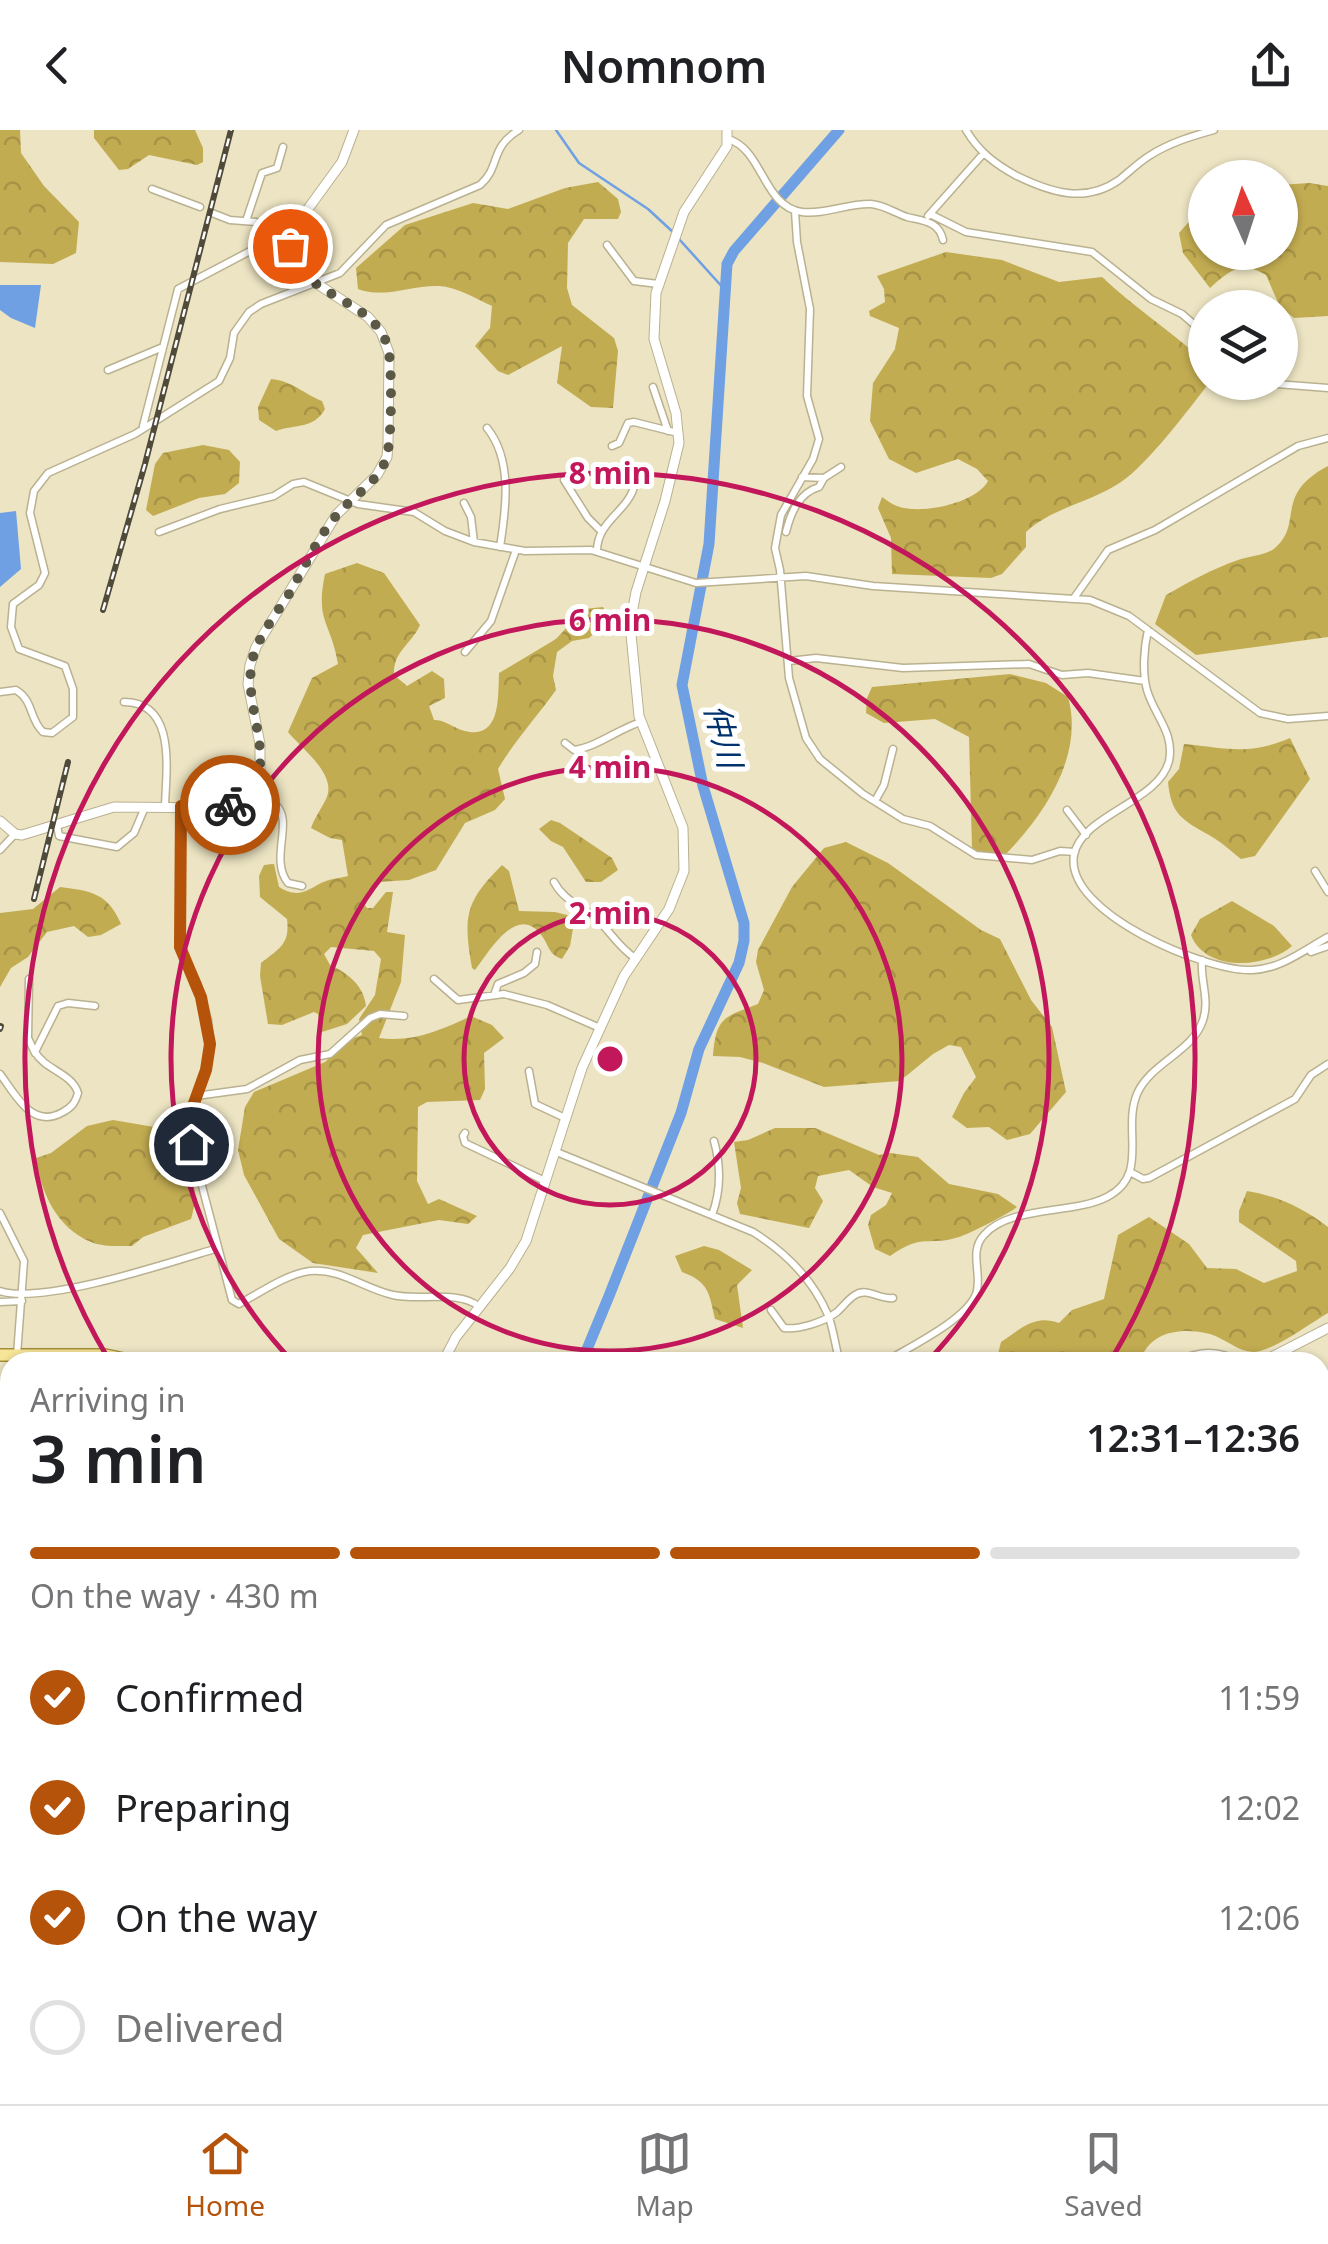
<!DOCTYPE html>
<html lang="en">
<head>
<meta charset="utf-8">
<style>
	body { margin:0; font-family:"Noto Sans","Noto Sans JP",sans-serif; background:#f6f6f6; color:#202124; height:100vh; display:flex; flex-direction:column; font-size:38px; white-space:nowrap }
	* { box-sizing:border-box; margin:0 }
	p { font-size:32px; color:#757577 }
	.icon { flex:none; width:55px; height:55px; fill:none; stroke:currentColor; stroke-width:2; stroke-linecap:round; stroke-linejoin:round }
	.map { position:relative; flex:1; overflow:hidden }
	.drawer { position:absolute; left:0px; top:1222px; width:1330px; height:752px; display:flex; flex-direction:column; background:#fff; border-radius:30px 30px 0 0; box-shadow:0 2px 8px #0004 }
	.drawer>* { flex:none }
	.needle { width:65px; rotate:357deg }
	.tools { position:absolute; left:1188px; top:30px; display:grid; gap:20px }
	.tools a { display:grid; place-items:center; width:110px; height:110px; border-radius:50%; background:#fff; box-shadow:0 2px 8px #0004; font-size:50px }
	.pin { position:absolute; display:grid; place-items:center; width:85px; height:85px; color:#fff; margin:-42px; border:5px solid #fff; border-radius:50%; box-shadow:0 2px 10px #0007 }
	.courier { position:absolute; display:grid; place-items:center; width:100px; height:100px; margin:-50px; border:8px solid #b45309; border-radius:50%; background:#fff; color:#222; box-shadow:0 2px 12px #0007 }
	.head em { font-style:normal; font-weight:600 }
	.head div { display:flex; flex-direction:column-reverse }
	.head { display:flex; align-items:center; justify-content:space-between; height:170px; padding:0 30px }
	h1 { font-size:65px; font-weight:600; line-height:75px }
	.bar { display:grid; grid-template-columns:repeat(4,1fr); gap:15px 10px; align-content:center; height:120px; padding:0 30px }
	.bar i { height:12px; border-radius:8px; background:#e0e0e0 }
	.bar .selected { background:#b45309 }
	.bar p { grid-column:span 4 }
	ol { padding:0 30px; list-style:none }
	li { display:flex; align-items:center; gap:30px; height:110px }
	li p { margin-inline-start:auto }
	li .icon { padding:10px; border-radius:50%; background:#b45309; color:#fff; stroke-width:4 }
	li:last-child { color:#757577 }
	li i { width:55px; height:55px; border:5px solid #e0e0e0; border-radius:50% }
	header { display:flex; justify-content:space-between; align-items:center; height:130px; padding:0 30px; background:#fff; font-size:45px; font-weight:600 }
	.menu { display:flex; justify-content:space-around; align-items:center; height:140px; border-top:2px solid #e0e0e0; background:#fff; font-size:28px; color:#757577 }
	.menu a { display:grid; justify-items:center; gap:5px }
	.menu .selected { color:#b45309 }
	.map>svg:first-child { display:block }
	.forest { fill:url(#forest-crowns) }
	.water { fill:#6fa0e4 }
	.lines { fill:none; stroke-linecap:round; stroke-linejoin:round }
	.stream { stroke:#6fa0e4; stroke-width:2.5 }
	.river { stroke:#6fa0e4; stroke-width:11 }
	.minor-casing { stroke:#b9b190; stroke-width:9 }
	.tertiary-casing { stroke:#b9b190; stroke-width:11 }
	.primary-casing { stroke:#a48f38; stroke-width:14 }
	.minor { stroke:#fff; stroke-width:6 }
	.tertiary { stroke:#fff; stroke-width:9 }
	.primary { stroke:#f8e698; stroke-width:11 }
	.rail-casing { stroke:#4f4a3a; stroke-width:6 }
	.rail { stroke:#fff; stroke-width:2.5; stroke-dasharray:8; stroke-linecap:butt }
	.done { stroke:#5c5846; stroke-width:10; stroke-dasharray:0 18 }
	.route { stroke:#b45309; stroke-width:12 }
	.ring { fill:none; stroke:#c2185b; stroke-width:5 }
	.labels { text-anchor:middle; stroke-width:10; stroke-linejoin:round; paint-order:stroke }
	.water-label { font-size:32px; font-style:italic; fill:#00326d; stroke:#fff }
	.centre { fill:#c2185b; stroke:#fff; stroke-width:5 }
	.ring-label { font-size:30px; text-anchor:middle; font-weight:bold; fill:#c2185b; stroke:#fff; stroke-width:10; stroke-linejoin:round; paint-order:stroke }
</style>
</head>
<body>
<header><svg class="icon" aria-label="back" viewBox="0 0 24 24"><path d="M15 5l-7 7 7 7"/></svg>Nomnom<svg class="icon" aria-label="share" viewBox="0 0 24 24"><path d="M12 15V3M7 8l5-5 5 5M5 13v7h14v-7"/></svg></header>
<div class="map">
<svg width="1328" height="1974" viewBox="0 0 1328 1974">
	<defs>
		<pattern id="forest-crowns" width="20" height="18" patternUnits="userSpaceOnUse" patternTransform="scale(2.5)"><rect width="20" height="18" fill="#c2ac52"/><path d="M2 6a3 3 0 1 1 6 0M12 15a3 3 0 1 1 6 0" fill="none" stroke="#a69346"/></pattern>
	</defs>
	<rect width="100%" height="100%" fill="#ece4c2"/>
	<!-- forest -->
	<path class="forest" d="M 0,0 L 20,0 L 21,23 L 44,56 L 79,92 L 76,123 L 53,134 L 0,132 Z
		M 94,0 L 195,0 L 203,18 L 203,32 L 197,35 L 149,25 L 128,39 L 119,40 L 94,8 Z
		M 598,52 L 618,69 L 621,82 L 618,89 L 584,89 L 568,113 L 567,158 L 572,175 L 614,208 L 618,221 L 613,278 L 591,277 L 557,253 L 562,216 L 508,245 L 498,241 L 475,216 L 490,198 L 492,176 C 475,168 457,157 439,156 C 412,155 384,169 358,159 L 356,138 L 405,95 L 473,73 L 508,79 L 565,58 Z
		M 1309,53 L 1328,56 L 1328,186 L 1294,188 L 1280,177 L 1266,145 C 1241,130 1230,140 1210,158 L 1183,123 L 1179,103 L 1201,78 L 1205,75 L 1205,122 L 1280,122 L 1280,55 Z
		M 946,122 L 1002,130 L 1059,152 L 1102,147 C 1134,177 1169,200 1202,229 L 1205,233 L 1205,252 L 1209,253 C 1189,279 1148,334 1121,352 C 1092,372 1051,378 1026,402 L 1026,417 L 1002,444 L 991,448 L 892,444 L 891,408 L 878,378 L 882,367 C 887,370 891,374 897,376 C 919,385 976,374 988,351 L 977,339 L 958,329 L 916,343 L 889,329 L 870,291 L 873,253 L 895,219 L 899,198 L 870,186 L 869,181 L 885,172 L 884,159 L 877,146 Z
		M 271,249 C 293,251 302,263 322,271 L 325,279 C 314,299 296,294 276,301 L 259,290 L 258,277 Z
		M 203,315 L 229,320 L 240,332 L 239,353 L 225,364 L 199,368 L 153,386 L 146,380 L 155,334 L 163,323 Z
		M 1328,336 L 1328,507 L 1196,525 L 1155,494 L 1166,465 C 1189,452 1212,439 1238,430 C 1249,426 1265,426 1275,418 C 1304,393 1273,365 1328,336 Z
		M 357,433 L 384,443 L 420,495 C 411,515 393,521 394,545 L 407,556 L 432,541 L 444,549 L 445,568 L 429,576 L 434,590 C 446,590 453,598 465,601 C 501,610 498,567 499,543 L 556,509 L 584,479 L 603,477 L 610,489 L 589,508 L 572,511 L 557,522 L 553,546 L 556,560 C 537,587 515,610 498,639 L 505,669 L 495,680 L 465,693 L 436,740 L 409,750 L 378,752 L 363,773 L 367,778 L 373,778 L 386,762 L 393,762 L 387,802 L 405,805 L 401,852 L 379,908 C 412,913 441,900 471,886 L 492,895 L 504,908 L 484,923 L 485,959 L 480,970 L 427,972 L 418,977 L 417,1051 L 428,1074 L 439,1069 L 477,1086 L 468,1094 L 439,1090 L 363,1105 L 356,1118 L 378,1143 L 313,1133 L 279,1109 L 244,1045 L 238,1020 L 245,977 L 254,962 L 325,932 L 348,910 L 362,905 L 359,889 L 375,865 L 381,829 L 374,821 L 331,817 L 324,824 L 330,835 C 348,843 364,856 366,876 L 347,894 L 322,902 L 318,884 L 314,882 L 282,895 L 268,894 L 260,846 L 261,833 C 280,818 290,814 287,789 L 260,767 L 259,746 L 264,735 L 274,734 L 279,757 C 297,768 305,762 321,753 C 329,749 340,748 348,746 L 342,710 L 330,708 L 311,698 C 315,687 321,679 326,669 C 338,645 302,619 288,602 L 312,548 L 338,534 C 331,492 315,492 325,444 Z
		M 1010,544 L 1046,553 L 1068,567 C 1085,627 1042,688 1002,728 L 982,725 L 972,718 L 969,607 L 935,589 L 884,593 L 866,583 L 867,568 L 872,557 Z
		M 1290,608 L 1310,649 L 1255,726 L 1241,729 C 1231,721 1220,711 1209,705 C 1182,690 1171,684 1168,652 L 1179,639 L 1184,614 C 1228,618 1247,626 1290,608 Z
		M 551,690 L 560,693 L 612,728 L 618,740 L 601,752 L 586,752 L 563,717 L 551,711 L 539,699 Z
		M 846,712 L 888,733 L 981,800 L 1000,809 L 1031,870 L 1052,897 L 1066,962 L 1030,1004 L 1007,1010 L 989,997 L 967,998 L 952,987 L 964,963 L 976,947 L 961,917 L 949,915 L 933,924 L 900,951 L 824,957 L 763,933 L 740,927 L 713,926 C 716,886 725,887 758,874 L 764,860 L 756,832 L 758,820 L 792,757 L 824,718 Z
		M 502,735 L 509,741 L 519,781 L 555,782 L 575,787 L 570,816 L 562,829 C 548,824 550,817 542,806 C 517,771 488,824 475,840 L 472,838 C 463,786 465,772 502,735 Z
		M 60,757 C 91,761 108,763 121,794 L 101,805 L 88,807 L 74,796 L 47,802 L 28,827 L 11,838 L 0,857 L 0,783 L 33,779 Z
		M 1232,771 L 1274,796 L 1292,816 C 1266,839 1205,842 1191,805 L 1200,789 Z
		M 113,990 L 154,997 C 182,1026 204,1046 191,1089 L 143,1107 L 132,1116 C 119,1116 103,1117 91,1112 C 57,1098 41,1063 36,1028 L 51,1023 L 87,996 Z
		M 775,998 L 815,998 L 879,1025 L 890,1023 L 918,1027 L 949,1054 L 998,1064 L 1017,1077 C 1010,1083 969,1104 959,1107 C 928,1117 924,1102 890,1126 L 875,1119 L 868,1095 L 871,1085 L 886,1075 L 892,1063 L 873,1057 L 849,1040 L 818,1046 L 815,1058 L 823,1071 L 809,1098 L 740,1084 L 737,1073 L 741,1058 L 734,1012 L 748,1010 Z
		M 1247,1061 C 1278,1066 1303,1078 1328,1097 L 1328,1183 C 1309,1194 1280,1216 1260,1221 C 1242,1226 1227,1209 1210,1204 C 1181,1197 1149,1201 1140,1232 L 996,1232 L 1001,1212 C 1021,1199 1034,1184 1059,1193 L 1072,1180 L 1104,1169 L 1118,1105 L 1149,1087 L 1189,1114 L 1207,1138 L 1236,1139 L 1264,1153 L 1297,1141 L 1296,1131 L 1239,1092 L 1239,1081 Z
		M 704,1116 L 719,1120 L 752,1140 L 737,1155 L 743,1198 L 715,1189 C 709,1163 709,1152 682,1142 L 675,1126 Z
		M 1328,1387 L 1328,1489 L 1320,1492 L 1320,1390 Z
		M 1328,1570 L 1328,1723 L 1320,1727 L 1320,1573 Z
		M 0,1747 L 10,1760 L 10,1901 L 0,1889 Z
		M 1328,1806 L 1328,1949 L 1320,1959 L 1320,1812 Z
		M 1177,1965 L 1317,1965 L 1313,1974 L 1177,1974 Z"/>
	<!-- water -->
	<path class="water" d="M 0,155 L 41,155 L 35,198 L 11,188 L 0,180 Z
		M 16,381 L 21,439 L 0,457 L 0,383 Z"/>
	<g class="lines">
		<!-- stream -->
		<path class="stream" d="M 556,0 L 579,33 L 648,79 L 674,103
			M 679,109 L 725,160"/>
		<!-- river -->
		<path class="river" d="M 577,1232 L 585,1224 L 609,1166 L 681,983 L 699,919 L 739,833 L 744,811 L 744,793 L 703,656 L 682,555 L 709,414 L 727,134 L 734,121 L 839,0
			M 221,1974 L 225,1965"/>
		<defs>
			<path id="minor" d="M 966,0 C 979,22 995,34 1017,46 C 1050,62 1085,74 1119,50 C 1129,42 1138,33 1149,26 C 1169,13 1192,6 1214,0
				M 728,9 C 763,19 763,77 802,82 C 825,85 848,73 871,74 C 884,75 895,83 907,87 C 923,91 939,91 943,110
				M 152,59 L 200,77
				M 795,81 L 797,112 L 810,179 L 807,266 L 819,309 L 813,329 L 781,385 L 775,418 L 780,440 L 789,548 L 806,608 L 820,629 L 863,664 L 903,689 L 930,696 L 976,725 L 1032,730 L 1060,721 L 1075,722
				M 212,83 L 230,90 L 256,92 L 280,106
				M 930,84 L 966,102 L 1092,122 L 1151,169 L 1182,184 L 1197,197 L 1205,199
				M 928,86 L 983,24
				M 246,91 L 262,43 L 277,38 L 283,17
				M 607,115 L 634,151 L 658,154
				M 108,240 L 163,217
				M 1250,252 L 1328,258
				M 653,257 L 668,301
				M 143,296 L 178,159 L 273,109 L 290,108
				M 487,298 C 513,330 506,379 500,417
				M 612,316 L 619,313 L 628,293 L 634,292 L 678,303
				M 802,347 L 824,348 L 841,337
				M 564,350 L 588,388 L 600,400
				M 464,373 L 471,387 L 474,412
				M 159,402 L 220,379 L 274,366 L 293,354 L 304,352 L 358,374 L 414,382 L 445,401 L 474,412 L 525,421 L 591,420 L 696,453 L 806,446 L 873,456 L 1090,470 L 1129,486 L 1260,583 L 1288,589 L 1328,586
				M 786,402 C 791,382 799,363 819,357 L 824,348
				M 597,421 C 597,390 630,381 635,353
				M 1074,468 L 1108,420 L 1155,400 L 1298,316 L 1328,308
				M 1148,500 C 1144,517 1142,543 1147,560 C 1154,585 1175,603 1169,631 C 1159,672 1081,685 1074,725 C 1064,783 1207,842 1252,840 C 1281,839 1304,820 1328,807
				M 465,522 L 491,491 L 516,420
				M 789,531 L 816,528 L 903,538 L 1029,534 L 1062,545 L 1088,543 L 1145,551
				M 0,562 L 16,560 C 34,571 29,589 43,602 L 52,603 L 73,587 L 73,559 L 65,536 L 19,519 L 11,497 L 13,474 L 39,455 L 45,443 L 30,383 L 34,361 L 48,343 L 135,304 L 219,251 L 230,228 L 234,203 L 249,182 L 261,174 L 340,143 L 386,95 L 480,55 C 501,37 489,18 519,0
				M 124,572 C 177,572 166,641 165,676
				M 565,613 L 574,620 C 597,617 618,599 641,592
				M 247,663 C 256,670 268,667 276,675 C 294,692 269,729 288,753 L 302,756
				M 875,671 L 884,655 L 893,619
				M 181,676 L 179,817 L 197,853 L 208,890 L 210,914 L 206,940 L 187,999 L 232,1170 L 239,1174 C 260,1163 286,1144 310,1141 C 340,1138 365,1159 393,1165 C 418,1171 458,1160 478,1176
				M 1067,680 L 1086,705
				M 57,695 L 59,706 L 117,717 L 134,703 L 145,677
				M 0,720 L 15,704
				M 1315,741 L 1328,762
				M 554,752 C 564,771 581,775 596,788 C 610,801 618,817 635,828
				M 1311,822 L 1328,816
				M 29,849 L 28,908 L 35,923
				M 434,849 L 458,870 L 504,864 L 547,875 L 600,898
				M 494,865 L 498,854 L 524,843 L 535,834 L 537,822
				M 529,941 L 535,974 L 565,988
				M 0,944 C 16,965 32,1000 63,982 C 72,977 75,973 78,963 C 72,943 45,940 35,922 L 58,876 L 68,873 L 95,876
				M 196,966 L 247,959 L 300,930 L 330,924 L 370,888 L 380,884 L 404,886
				M 465,1003 L 463,1006 L 465,1013 L 545,1051
				M 554,1021 L 753,1102 C 785,1122 813,1150 828,1185 C 834,1200 835,1217 840,1232
				M 1132,1043 L 1143,1049 L 1149,1048 L 1295,969 L 1311,945 L 1328,934
				M 0,1083 L 24,1131 L 17,1225
				M 712,1085 C 721,1061 721,1036 714,1011
				M 0,1161 C 44,1175 171,1132 218,1118
				M 0,1172 L 22,1171
				M 771,1180 L 784,1198 C 799,1200 824,1192 837,1182 C 843,1177 848,1169 855,1165 C 867,1157 880,1170 893,1168
				M 885,1232 C 909,1217 966,1190 976,1164 C 983,1145 968,1122 984,1105 C 1010,1075 1072,1085 1107,1067 C 1150,1045 1122,1000 1137,964 C 1150,933 1193,922 1203,890 C 1210,870 1200,850 1202,830
				M 1173,1232 C 1204,1220 1213,1220 1245,1232
				M 0,1461 L 10,1466
				M 0,1494 L 10,1483
				M 0,1517 L 10,1524
				M 1320,1568 L 1328,1563
				M 0,1711 L 10,1706
				M 0,1727 L 10,1740
				M 1320,1766 L 1328,1762
				M 0,1901 L 10,1912
				M 1327,1914 L 1328,1914
				M 51,1965 L 60,1974
				M 369,1965 L 380,1974
				M 564,1965 L 567,1974
				M 742,1965 L 750,1974
				M 1021,1965 L 1027,1974
				M 427,1971 L 430,1974
				M 215,1974 L 219,1965
				M 490,1974 L 501,1965
				M 685,1974 L 695,1965
				M 809,1974 L 824,1965
				M 865,1974 L 875,1965
				M 1086,1974 L 1087,1965"/>
			<path id="tertiary" d="M 0,691 L 15,704 L 22,705 L 114,677 L 219,678 L 231,674 L 247,663 L 260,642 L 260,614 L 248,554 L 250,535 L 256,517 L 336,385 L 377,345 L 387,327 L 388,313 L 389,223 L 381,202 L 368,187 L 302,144 L 290,116 L 297,94 L 342,32 L 354,0
				M 443,1232 L 456,1207 L 510,1138 L 526,1111 L 582,938 L 624,846 L 669,779 L 684,741 L 683,698 L 639,586 L 630,494 L 636,462 L 665,371 L 679,313 L 676,283 L 654,209 L 656,163 L 684,82 L 727,16 L 727,0
				M 1262,1232 L 1328,1198
				M 0,1675 L 10,1673
				M 130,1974 L 133,1965"/>
			<path id="primary" d="M 0,1225 L 105,1225 L 138,1232
				M 1158,1965 L 1164,1974"/>
		</defs>
		<!-- minor casing -->
		<use href="#minor" class="minor-casing"/>
		<!-- tertiary casing -->
		<use href="#tertiary" class="tertiary-casing"/>
		<!-- primary casing -->
		<use href="#primary" class="primary-casing"/>
		<!-- minor -->
		<use href="#minor" class="minor"/>
		<!-- tertiary -->
		<use href="#tertiary" class="tertiary"/>
		<!-- primary -->
		<use href="#primary" class="primary"/>
		<defs>
			<path id="rail" d="M 103,480 L 145,334 L 231,0
				M 34,769 L 68,632
				M 0,899 L 1,896"/>
		</defs>
		<!-- rail casing -->
		<use href="#rail" class="rail-casing"/>
		<!-- rail -->
		<use href="#rail" class="rail"/>
	</g>
	<g class="lines">
		<!-- done -->
		<path class="done" d="M 230,675 C 295,644 231,572 257,516 C 265,498 278,481 289,464 C 304,438 317,409 336,386 C 351,367 378,353 386,329 C 392,312 392,243 389,223 C 380,167 300,170 290,116"/>
		<!-- route -->
		<path class="route" d="M 191,1014 L 187,999 L 189,987 L 206,940 L 210,914 L 201,867 L 180,817 L 181,676 L 230,675"/>
	</g>
	<!-- distance rings -->
	<g class="ring">
		<circle cx="610" cy="929" r="146"/>
		<circle cx="610" cy="929" r="292"/>
		<path d="M292 1231A439 439 0 1 1 928 1231"/>
		<path d="M109 1230A585 585 0 1 1 1111 1230"/>
	</g>
	<g class="labels">
		<!-- water labels -->
		<g class="water-label">
			<text transform="translate(723 606) rotate(76)" y="11">仲川</text>
		</g>
	</g>
	<circle cx="610" cy="929" r="15" class="centre"/>
	<g class="ring-label">
		<text x="610" y="354">8 min</text>
		<text x="610" y="501">6 min</text>
		<text x="610" y="648">4 min</text>
		<text x="610" y="794">2 min</text>
	</g>
</svg>
<div class="tools">
<a><svg class="needle" viewBox="-14 -14 28 28"><path d="M0-13l5 13h-10z" fill="#e53935"/><path d="M0 13l5-13h-10z" fill="#757577"/></svg></a>
<a><svg class="icon" aria-label="layers" viewBox="0 0 24 24"><path d="M12 4l9 5-9 5-9-5zM3 14l9 5 9-5"/></svg></a>
</div>
<div class="pin" style="left:290px;top:116px;background:#ea580c"><svg class="icon" aria-label="bag" viewBox="0 0 24 24"><path d="M5 8h14l-1 12H6zM9 8a3 3 0 0 1 6 0"/></svg></div>
<div class="pin" style="left:191px;top:1014px;background:#1f2937"><svg class="icon" aria-label="home" viewBox="0 0 24 24"><path d="M3 11l9-7 9 7M6 9v11h12V9"/></svg></div>
<div class="courier" style="left:230px;top:675px"><svg class="icon" aria-label="bike" viewBox="0 0 24 24"><circle cx="6" cy="16" r="4"/><circle cx="18" cy="16" r="4"/><path d="M6 16l4-8h5l3 8M10 8l3 8H6M13 5h3"/></svg></div>
<section class="drawer">
<div class="head"><div><h1>3 min</h1><p>Arriving in</p></div><em>12:31–12:36</em></div>
<div class="bar"><i class="selected"></i><i class="selected"></i><i class="selected"></i><i></i><p>On the way · 430 m</p></div>
<ol>
<li><svg class="icon" aria-label="check" viewBox="0 0 24 24"><path d="M5 12l5 5 9-10"/></svg>Confirmed<p>11:59</p></li>
<li><svg class="icon" aria-label="check" viewBox="0 0 24 24"><path d="M5 12l5 5 9-10"/></svg>Preparing<p>12:02</p></li>
<li><svg class="icon" aria-label="check" viewBox="0 0 24 24"><path d="M5 12l5 5 9-10"/></svg>On the way<p>12:06</p></li>
<li><i></i>Delivered</li>
</ol>
</section>
</div>
<nav class="menu">
<a class="selected"><svg class="icon" aria-label="home" viewBox="0 0 24 24"><path d="M3 11l9-7 9 7M6 9v11h12V9"/></svg>Home</a>
<a><svg class="icon" aria-label="map" viewBox="0 0 24 24"><path d="M3 6l6-2 6 2 6-2v14l-6 2-6-2-6 2zM9 4v14M15 6v14"/></svg>Map</a>
<a><svg class="icon" aria-label="saved" viewBox="0 0 24 24"><path d="M7 4h10v16l-5-4-5 4z"/></svg>Saved</a>
</nav>
</body>
</html>
